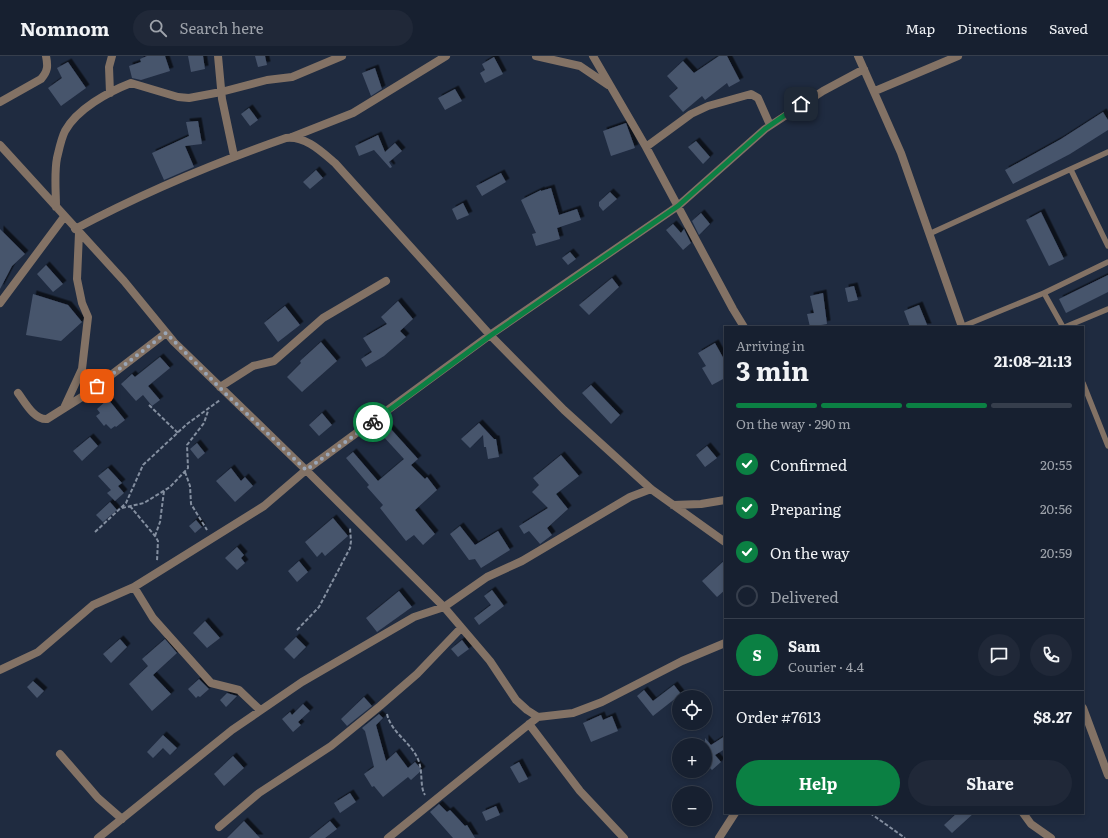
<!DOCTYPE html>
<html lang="en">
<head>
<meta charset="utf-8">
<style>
	body { margin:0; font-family:Literata,serif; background:#202838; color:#f1f3f6; height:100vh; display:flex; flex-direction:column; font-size:15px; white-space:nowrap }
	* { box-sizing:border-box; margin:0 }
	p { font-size:13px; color:#9ea3ab }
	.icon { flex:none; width:22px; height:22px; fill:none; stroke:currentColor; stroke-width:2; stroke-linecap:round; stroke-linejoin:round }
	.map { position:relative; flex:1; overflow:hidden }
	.details { position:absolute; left:724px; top:270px; width:360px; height:488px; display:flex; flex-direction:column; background:#172030; border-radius:0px; box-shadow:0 2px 6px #0003,0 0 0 1px #363e4c }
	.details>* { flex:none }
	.fabs { position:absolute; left:672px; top:634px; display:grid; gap:8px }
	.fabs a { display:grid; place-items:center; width:40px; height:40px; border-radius:50%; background:#172030; box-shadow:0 2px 6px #0003,0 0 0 1px #363e4c; font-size:20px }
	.pin { position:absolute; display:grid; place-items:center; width:34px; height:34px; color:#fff; margin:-17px; border-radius:8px; box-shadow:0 2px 6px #0006 }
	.courier { position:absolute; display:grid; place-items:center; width:40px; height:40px; margin:-20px; border:3px solid #0b8043; border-radius:50%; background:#fff; color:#222; box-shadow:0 1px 5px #0007 }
	.headline em { font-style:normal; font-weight:700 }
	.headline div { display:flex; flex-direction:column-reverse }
	.headline { display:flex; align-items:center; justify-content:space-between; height:68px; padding:0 12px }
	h1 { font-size:26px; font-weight:700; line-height:30px }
	.bar { display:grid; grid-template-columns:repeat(4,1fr); gap:6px 4px; align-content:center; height:48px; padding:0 12px }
	.bar i { height:5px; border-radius:3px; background:#363e4c }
	.bar .active { background:#0b8043 }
	.bar p { grid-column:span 4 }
	.line { display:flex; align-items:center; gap:10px; padding:0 12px; border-top:1px solid #363e4c }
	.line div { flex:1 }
	.round { display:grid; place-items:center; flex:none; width:42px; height:42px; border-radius:21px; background:#202838 }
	ol { padding:0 12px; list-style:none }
	li { display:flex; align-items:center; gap:12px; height:44px }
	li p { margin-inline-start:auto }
	li .icon { padding:4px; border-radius:50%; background:#0b8043; color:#fff; stroke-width:4 }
	li:last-child { color:#9ea3ab }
	li i { width:22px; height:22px; border:2px solid #363e4c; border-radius:50% }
	.action { display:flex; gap:8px; margin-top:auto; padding:8px 12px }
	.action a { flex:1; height:46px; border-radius:24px; background:#0b8043; color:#fff; font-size:16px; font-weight:700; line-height:46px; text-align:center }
	.action a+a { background:#202838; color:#f1f3f6 }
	header { display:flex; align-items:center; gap:24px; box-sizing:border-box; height:56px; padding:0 20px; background:#172030; border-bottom:1px solid #363e4c }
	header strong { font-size:19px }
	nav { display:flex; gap:22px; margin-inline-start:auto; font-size:14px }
	.search { width:280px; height:36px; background:#202838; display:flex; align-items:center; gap:10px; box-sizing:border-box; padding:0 14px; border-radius:22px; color:#9ea3ab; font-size:15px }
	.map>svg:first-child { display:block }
	.building { fill:#47546c; filter:url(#shadow) }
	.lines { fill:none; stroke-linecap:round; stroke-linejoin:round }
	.path { stroke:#848fa0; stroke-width:2; stroke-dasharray:4 2; stroke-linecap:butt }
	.lane { stroke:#837265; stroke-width:5.5 }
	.street { stroke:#837265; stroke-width:8 }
	.done { stroke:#9aa5b5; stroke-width:4; stroke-dasharray:0 7.2 }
	.route { stroke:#0b8043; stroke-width:5 }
</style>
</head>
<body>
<header>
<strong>Nomnom</strong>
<div class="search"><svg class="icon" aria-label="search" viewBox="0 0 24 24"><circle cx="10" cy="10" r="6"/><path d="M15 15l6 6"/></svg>Search here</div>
<nav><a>Map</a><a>Directions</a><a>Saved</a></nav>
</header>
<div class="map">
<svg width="1108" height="782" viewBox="0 0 1108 782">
	<defs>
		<filter id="shadow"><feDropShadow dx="3.5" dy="-3.5" stdDeviation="0" flood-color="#0009"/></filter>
	</defs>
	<rect width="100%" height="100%" fill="#1f2b40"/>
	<!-- building -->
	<path class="building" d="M 147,0 L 165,0 L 170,15 L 141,24 L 132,22 L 129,10 L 141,6 L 140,3 Z
		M 188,0 L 203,0 L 205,13 L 191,16 Z
		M 255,0 L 265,0 L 267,9 L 258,11 Z
		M 719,0 L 727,0 L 740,25 L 729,31 L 727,27 L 705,44 L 702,40 L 683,56 L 669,40 L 678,32 L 667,20 L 683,5 L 694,17 Z
		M 494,1 L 503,18 L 485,27 L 480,17 L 485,14 L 482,8 Z
		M 68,6 L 86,32 L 61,50 L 48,32 L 62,22 L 57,12 Z
		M 375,12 L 382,33 L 371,40 L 362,17 Z
		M 455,33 L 462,45 L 445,54 L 438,42 Z
		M 249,52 L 258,64 L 250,70 L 241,58 Z
		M 1103,56 L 1108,64 L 1108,74 L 1070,98 L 1013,128 L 1005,114 L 1061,83 Z
		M 198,65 L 202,88 L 185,90 L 194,111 L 164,124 L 152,97 L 189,80 L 186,66 Z
		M 626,67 L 635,92 L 611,100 L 603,75 Z
		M 378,79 L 385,96 L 395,87 L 402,95 L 389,106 L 392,111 L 390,112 L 374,94 L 359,100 L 355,90 Z
		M 696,85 L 710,101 L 703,108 L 688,91 Z
		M 316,114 L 323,122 L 310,133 L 303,126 Z
		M 501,117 L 506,126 L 482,140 L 476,130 Z
		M 551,132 L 559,159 L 577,153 L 581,164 L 557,172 L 560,183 L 536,190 L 532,178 L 536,177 L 521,144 L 541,134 L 541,135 Z
		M 610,136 L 617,143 L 603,155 L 599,150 L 599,146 Z
		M 463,147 L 469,159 L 457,164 L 452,153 Z
		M 1041,156 L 1064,203 L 1049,210 L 1026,164 Z
		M 701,157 L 710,168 L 699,179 L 692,165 Z
		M 673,168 L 681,177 L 684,173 L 691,187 L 683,194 L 666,174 Z
		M 0,173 L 25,198 L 12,210 L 0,233 Z
		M 570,196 L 576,203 L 568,209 L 562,202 Z
		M 46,209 L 63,228 L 53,236 L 37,218 Z
		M 1108,219 L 1108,236 L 1066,257 L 1059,243 Z
		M 612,222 L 619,231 L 589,259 L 579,249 Z
		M 854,230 L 858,244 L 848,246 L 845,232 Z
		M 823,237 L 827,268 L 810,271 L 807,258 L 814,257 L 810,240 Z
		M 33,238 L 68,249 L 82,266 L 61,285 L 26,279 Z
		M 398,245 L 413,263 L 400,275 L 406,281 L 384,300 L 366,311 L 361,303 L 372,296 L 363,282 L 387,268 L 381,261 Z
		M 919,249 L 928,271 L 910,271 L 904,255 Z
		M 285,250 L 300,269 L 278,286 L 264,267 Z
		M 321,286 L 337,305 L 302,336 L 287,321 L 301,307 L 300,305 Z
		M 715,287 L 725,305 L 725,322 L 712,329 L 702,312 L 706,310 L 698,297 Z
		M 160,301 L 170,312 L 148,330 L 160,344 L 152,350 L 143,339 L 136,345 L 121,328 L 132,318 L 135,321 Z
		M 591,329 L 620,359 L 611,368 L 582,337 Z
		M 108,343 L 125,364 L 116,371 L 115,370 L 111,373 L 106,368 L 104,370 L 96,360 L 100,357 L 97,353 Z
		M 322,357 L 332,369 L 319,380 L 309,369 Z
		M 479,367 L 494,383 L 496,383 L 499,401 L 488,403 L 486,391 L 484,391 L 483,379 L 470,392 L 461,383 Z
		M 390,372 L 418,403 L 411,409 L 425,423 L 427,421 L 437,434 L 415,454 L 435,478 L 423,489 L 414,479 L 406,485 L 380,452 L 383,449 L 367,431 L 369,429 L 346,402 L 353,396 L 378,425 L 404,403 L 382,379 Z
		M 90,381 L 98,390 L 82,405 L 73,395 Z
		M 197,387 L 205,397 L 198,403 L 190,393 Z
		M 707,390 L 717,402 L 705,411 L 696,399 Z
		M 561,399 L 579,420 L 556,438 L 568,453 L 547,472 L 552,479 L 540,488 L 529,475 L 524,478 L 519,470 L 548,452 L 532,436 L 539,429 L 533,422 Z
		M 108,412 L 122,427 L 118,430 L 124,437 L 115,445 L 107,437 L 111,434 L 98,420 Z
		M 231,412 L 241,425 L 245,421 L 253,430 L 235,446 L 216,425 Z
		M 110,446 L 117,454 L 103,466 L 96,459 Z
		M 333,462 L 348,480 L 325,500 L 322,496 L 317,501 L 305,486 Z
		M 196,464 L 202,471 L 195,477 L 189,470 Z
		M 460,470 L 475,489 L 498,475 L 510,494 L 481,512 L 475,503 L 469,504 L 450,478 Z
		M 237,491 L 244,499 L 241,502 L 245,507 L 237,514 L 225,502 Z
		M 725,504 L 725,534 L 717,541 L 702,525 Z
		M 299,505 L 308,516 L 297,526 L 288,515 Z
		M 492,534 L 504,550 L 479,569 L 474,562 L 491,549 L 484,540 Z
		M 399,535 L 412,551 L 377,576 L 366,562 Z
		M 205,565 L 220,582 L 207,592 L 193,577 Z
		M 296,581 L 306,591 L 294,603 L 284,593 Z
		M 120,583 L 127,591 L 111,607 L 103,598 Z
		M 165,583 L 177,597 L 153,619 L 171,638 L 152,655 L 129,628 L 148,610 L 142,603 Z
		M 462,584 L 469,593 L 458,601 L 451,593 Z
		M 199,623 L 209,633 L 200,641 L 198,640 L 196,642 L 188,633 Z
		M 33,625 L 44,635 L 37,642 L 27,631 Z
		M 674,629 L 681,638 L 653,660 L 637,640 L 644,634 L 653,645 Z
		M 227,637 L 237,640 L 226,651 L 220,644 Z
		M 364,641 L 372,650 L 347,670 L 341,663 Z
		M 303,648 L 310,655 L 298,666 L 301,669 L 293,676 L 282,663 L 290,656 L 292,659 Z
		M 379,658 L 383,662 L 376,669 L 386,705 L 396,696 L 408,712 L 415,706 L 422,714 L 411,724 L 408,721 L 383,741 L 374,730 L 372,731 L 364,718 L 374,711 L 365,675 L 362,672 Z
		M 601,659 L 603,664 L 612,660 L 618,675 L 591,686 L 583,667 Z
		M 163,679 L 177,692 L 170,699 L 163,692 L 153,702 L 147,696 Z
		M 725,680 L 725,693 L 715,699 L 721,706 L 712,714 L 709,711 L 705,715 L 705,682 L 711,689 Z
		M 233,700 L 244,712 L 224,730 L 214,718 Z
		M 519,706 L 528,723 L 519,727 L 510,711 Z
		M 350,737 L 356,746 L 340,757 L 334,747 Z
		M 439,748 L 447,756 L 450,754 L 465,770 L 467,769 L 475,782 L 453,782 L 430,756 Z
		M 496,750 L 500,759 L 486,765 L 482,756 Z
		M 957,757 L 974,757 L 952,777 L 944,769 Z
		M 244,765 L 260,782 L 227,782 Z
		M 330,765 L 337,773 L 325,782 L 309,782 Z"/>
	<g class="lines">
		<!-- path -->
		<path class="path" d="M 149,349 L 178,377
			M 185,416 L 190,430 L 191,448 L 207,474
			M 130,450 L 155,480 L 158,485 L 157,505
			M 122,452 L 144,447 L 170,431 L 188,412 L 187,389 L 204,367 L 208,355
			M 95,476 L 126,447 L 143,409 L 187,368 L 220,344
			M 155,480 L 160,466 L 164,435
			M 297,574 L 319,551 L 350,492 L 351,485 L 350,472
			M 387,658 C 391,676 409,685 417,701 C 424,715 419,729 425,739
			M 870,757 L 905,782"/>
		<!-- lane -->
		<path class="lane" d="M 1071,114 L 1108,190
			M 929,178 L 1108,96
			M 1044,237 L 1063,271
			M 961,271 L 1044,237 L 1108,206
			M 1065,271 L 1108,253
			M 1083,327 L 1108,390"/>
		<!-- street -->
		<path class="street" d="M 218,0 L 222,43 L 234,100
			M 536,0 L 580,10 L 608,29
			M 593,0 L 646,91 L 733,253 L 744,271
			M 858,0 L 901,97 L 962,271
			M 875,35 L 958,0
			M 110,37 L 109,11 L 112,0
			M 0,46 L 41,23 C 48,15 48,10 46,0
			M 292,81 L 353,57 L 446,0
			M 0,89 L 124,225 L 174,286 L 306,414 L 444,551 L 490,605 L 516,644 L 527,654 L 538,661 L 573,657 L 602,646 L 682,605 L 725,587
			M 646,91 L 691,58 L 708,50 L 751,38 L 758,42 L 770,69
			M 56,151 C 56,136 54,117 57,102 C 59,94 61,83 65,75 C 77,53 108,36 131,27 L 178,41 L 189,42 L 221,36 L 267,24 L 292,21 L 342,0
			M 75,173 C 143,137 214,107 286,82 C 306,80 321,95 335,107 L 490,279 L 564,354 L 651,433 L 725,486
			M 0,247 L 64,161
			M 220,331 L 253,310 L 274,305 L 323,262 L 386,225
			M 18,337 C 25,346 34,364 47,363 L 85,339 L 166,277
			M 64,352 L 82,313 L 88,261 L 82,247 L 77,223 L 79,177
			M 673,449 L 701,448 L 725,444
			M 134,531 L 153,562 L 211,627 L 239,634 L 260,654
			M 0,614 L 38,596 L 93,549 L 134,531 L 264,450 L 306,414 L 490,279 L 678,150 L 765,73 L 823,35 L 864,13
			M 1083,652 L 1108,719
			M 529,668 L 580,735 L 624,782
			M 60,698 L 98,742 L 122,763
			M 1023,757 L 1031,768 L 1051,782
			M 219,771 L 259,737 L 331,690 L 380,650 L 417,618 L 461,572
			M 98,782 L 232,674 L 302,626 L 414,561 L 444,551 L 487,521 L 522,505 L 630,441 L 651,433
			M 388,782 L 538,661
			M 719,782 L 735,757"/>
	</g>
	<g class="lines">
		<!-- done -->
		<path class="done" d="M 97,330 L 166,277 L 226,338 L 306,414 L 373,366"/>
		<!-- route -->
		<path class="route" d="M 373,366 L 490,280 L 678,150 L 765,73 L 801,48"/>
	</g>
</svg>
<div class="fabs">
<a><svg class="icon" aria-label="locate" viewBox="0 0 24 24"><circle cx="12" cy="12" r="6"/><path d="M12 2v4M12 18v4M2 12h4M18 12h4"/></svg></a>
<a>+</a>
<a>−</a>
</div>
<div class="pin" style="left:97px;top:330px;background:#ea580c"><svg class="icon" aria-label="bag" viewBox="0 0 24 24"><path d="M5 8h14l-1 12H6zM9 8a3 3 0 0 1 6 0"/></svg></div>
<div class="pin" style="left:801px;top:48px;background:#1f2937"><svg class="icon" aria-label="home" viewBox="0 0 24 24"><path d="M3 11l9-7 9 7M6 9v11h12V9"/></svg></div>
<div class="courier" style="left:373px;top:366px"><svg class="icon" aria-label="bike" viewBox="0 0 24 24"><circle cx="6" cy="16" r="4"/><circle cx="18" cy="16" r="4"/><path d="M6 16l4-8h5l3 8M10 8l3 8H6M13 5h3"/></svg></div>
<section class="details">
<div class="headline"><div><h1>3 min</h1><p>Arriving in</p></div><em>21:08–21:13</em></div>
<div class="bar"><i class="active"></i><i class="active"></i><i class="active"></i><i></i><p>On the way · 290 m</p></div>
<ol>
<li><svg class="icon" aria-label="check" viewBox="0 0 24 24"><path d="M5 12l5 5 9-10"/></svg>Confirmed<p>20:55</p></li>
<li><svg class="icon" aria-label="check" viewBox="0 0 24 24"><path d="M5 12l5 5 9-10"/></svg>Preparing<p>20:56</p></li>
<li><svg class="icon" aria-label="check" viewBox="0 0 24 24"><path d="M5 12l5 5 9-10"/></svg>On the way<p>20:59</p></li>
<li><i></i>Delivered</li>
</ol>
<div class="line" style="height:72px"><b class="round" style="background:#0b8043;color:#fff">S</b><div><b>Sam</b><p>Courier · 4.4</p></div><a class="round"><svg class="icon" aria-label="chat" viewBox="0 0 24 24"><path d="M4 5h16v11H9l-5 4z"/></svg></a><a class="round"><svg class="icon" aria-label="phone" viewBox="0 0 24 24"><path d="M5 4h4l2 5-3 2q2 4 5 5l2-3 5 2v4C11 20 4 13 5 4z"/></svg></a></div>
<div class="line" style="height:52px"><div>Order #7613</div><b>$8.27</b></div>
<div class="action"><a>Help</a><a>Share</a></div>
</section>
</div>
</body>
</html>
